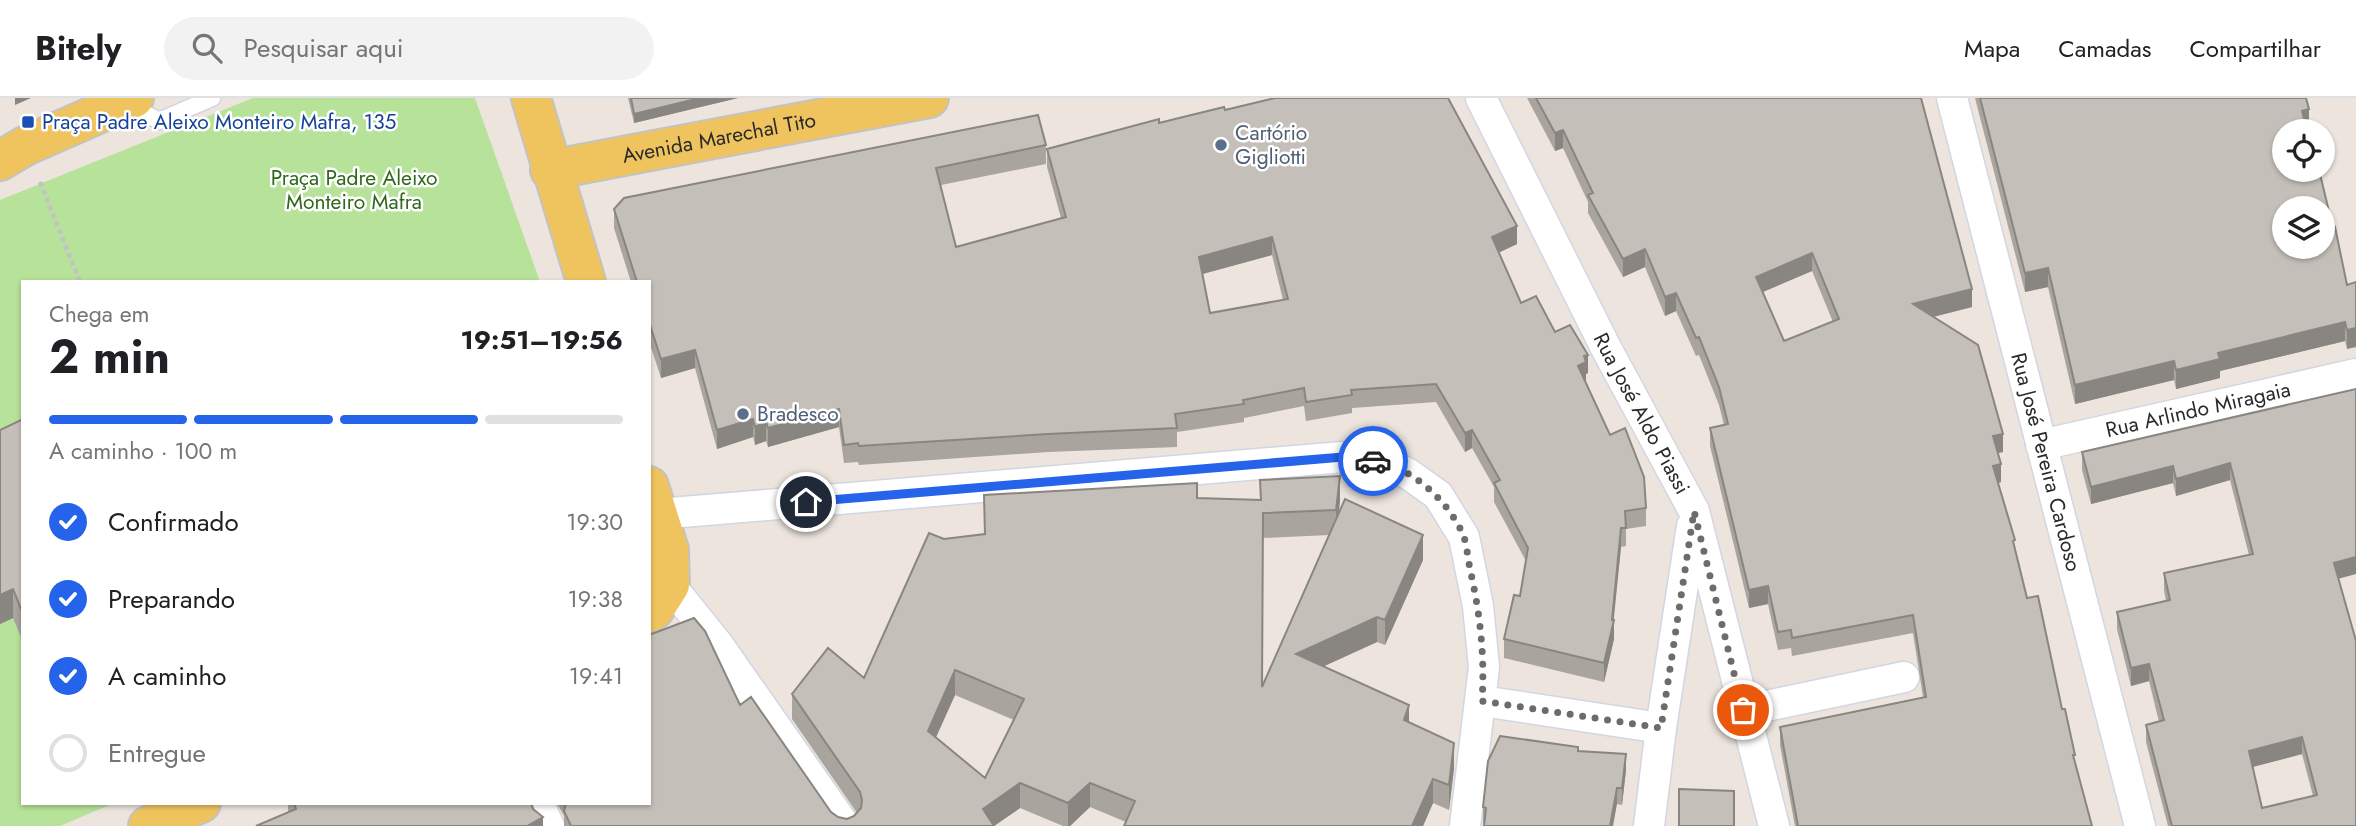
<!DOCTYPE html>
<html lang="pt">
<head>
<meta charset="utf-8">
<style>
	body { margin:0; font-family:Jost,sans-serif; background:#f2f2f2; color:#202124; height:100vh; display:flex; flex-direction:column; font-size:26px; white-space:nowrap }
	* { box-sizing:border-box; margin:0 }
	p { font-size:23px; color:#757577 }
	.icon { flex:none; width:38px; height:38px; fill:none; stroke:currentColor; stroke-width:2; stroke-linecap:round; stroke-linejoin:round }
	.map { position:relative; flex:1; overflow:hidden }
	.drawer { position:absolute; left:21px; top:182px; width:630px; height:525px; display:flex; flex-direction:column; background:#fff; border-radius:0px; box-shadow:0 2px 5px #0004 }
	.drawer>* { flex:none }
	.controls { position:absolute; left:2272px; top:21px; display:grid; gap:14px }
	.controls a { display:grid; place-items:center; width:63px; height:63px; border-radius:50%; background:#fff; box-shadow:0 2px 5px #0004; font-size:35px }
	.pin { position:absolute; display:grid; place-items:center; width:60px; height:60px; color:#fff; margin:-30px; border:4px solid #fff; border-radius:50%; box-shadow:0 2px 7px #0007 }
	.courier { position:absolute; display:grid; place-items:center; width:70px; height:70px; margin:-35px; border:5px solid #2563eb; border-radius:50%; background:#fff; color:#222; box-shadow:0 2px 9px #0007 }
	.headline em { font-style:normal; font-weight:700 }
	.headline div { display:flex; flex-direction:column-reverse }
	.headline { display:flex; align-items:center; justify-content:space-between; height:119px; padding:0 28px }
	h1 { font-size:46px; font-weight:700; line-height:52px }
	.bar { display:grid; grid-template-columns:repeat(4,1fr); gap:10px 7px; align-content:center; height:84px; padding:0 28px }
	.bar i { height:9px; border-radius:5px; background:#e0e0e0 }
	.bar .on { background:#2563eb }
	.bar p { grid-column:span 4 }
	ol { padding:0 28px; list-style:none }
	li { display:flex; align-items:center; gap:21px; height:77px }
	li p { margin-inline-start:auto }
	li .icon { padding:7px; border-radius:50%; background:#2563eb; color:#fff; stroke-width:4 }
	li:last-child { color:#757577 }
	li i { width:38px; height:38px; border:4px solid #e0e0e0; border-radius:50% }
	header { display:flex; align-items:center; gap:42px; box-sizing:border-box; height:98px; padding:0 35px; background:#fff; border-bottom:2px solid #e0e0e0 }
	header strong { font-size:33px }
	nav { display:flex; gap:38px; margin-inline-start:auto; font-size:24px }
	.search { width:490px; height:63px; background:#f2f2f2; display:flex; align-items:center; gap:18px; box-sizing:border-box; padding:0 24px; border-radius:38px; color:#757577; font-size:26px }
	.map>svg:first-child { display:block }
	.green { fill:#b7e29a }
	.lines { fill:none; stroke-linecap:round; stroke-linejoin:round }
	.lane-casing { stroke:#d2d6e3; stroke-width:19 }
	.street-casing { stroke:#d2d6e3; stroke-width:33 }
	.primary-casing { stroke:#c3c3c3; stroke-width:42 }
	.path { stroke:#c3c3c3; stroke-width:4.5; stroke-dasharray:5 3.5; stroke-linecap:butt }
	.lane { stroke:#fff; stroke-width:16 }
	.street { stroke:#fff; stroke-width:30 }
	.primary { stroke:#efc45f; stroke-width:38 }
	.wall { fill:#a9a49e; fill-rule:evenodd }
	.shaded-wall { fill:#898681 }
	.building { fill:#c4bfb8; stroke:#898681; stroke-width:2; fill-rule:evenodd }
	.done { stroke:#6e6b69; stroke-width:7; stroke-dasharray:0 12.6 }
	.route { stroke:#2563eb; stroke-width:9 }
	.transit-dot { fill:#1a4fb4; stroke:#fff; stroke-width:2.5 }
	.service-dot { fill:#5c6f8a; stroke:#fff; stroke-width:2.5 }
	.labels { text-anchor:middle; stroke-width:5; stroke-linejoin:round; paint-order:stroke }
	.transit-label { font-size:21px; fill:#164399; stroke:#fff; text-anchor:start }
	.service-label { font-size:21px; fill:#4e5e75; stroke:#fff; text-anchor:start }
	.street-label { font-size:21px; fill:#2a2a2a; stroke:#fff }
	.park-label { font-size:21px; fill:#30671b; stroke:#fff }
</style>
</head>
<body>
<header>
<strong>Bitely</strong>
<div class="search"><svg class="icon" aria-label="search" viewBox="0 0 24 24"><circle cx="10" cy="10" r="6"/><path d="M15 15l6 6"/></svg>Pesquisar aqui</div>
<nav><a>Mapa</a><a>Camadas</a><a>Compartilhar</a></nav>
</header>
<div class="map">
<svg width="2356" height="728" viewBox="0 0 2356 728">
	<rect width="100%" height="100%" fill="#ece4dd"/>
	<!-- green -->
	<path class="green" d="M 253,0 L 475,0 L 540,184 L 23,184 L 23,705 L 114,705 L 60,728 L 0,728 L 0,102 Z"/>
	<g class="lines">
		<defs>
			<path id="lane" d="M 126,5 L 159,23 L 212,0"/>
			<g id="street">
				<path id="s1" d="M 1481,0 L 1606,250 L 1694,413 L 1774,728"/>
				<path id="s2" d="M 1952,0 L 2140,728"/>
				<path id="s3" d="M 2041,347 L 2356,276"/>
				<path d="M 658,416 L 1343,359 L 1382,364 L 1407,375 L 1438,397 L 1464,439 L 1478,508 L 1484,569 L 1465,728"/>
				<path d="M 670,487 L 719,548 L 845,728"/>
				<path d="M 1482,603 L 1661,630"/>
				<path d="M 1743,613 L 1904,579"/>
				<path d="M 538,705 L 549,728"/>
				<path d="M 1649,728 L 1661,630 L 1692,428"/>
			</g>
			<g id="primary">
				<path d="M 531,0 L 586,184"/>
				<path d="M 0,63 L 25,48 L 134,0"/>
				<path id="s4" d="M 550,72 L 929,0"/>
				<path d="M 649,388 L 669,452 L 670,487 L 654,512 L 649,515"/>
				<path d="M 148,728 L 201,705"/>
			</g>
		</defs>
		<!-- lane casing -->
		<use href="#lane" class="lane-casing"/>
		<!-- street casing -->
		<use href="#street" class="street-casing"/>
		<!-- primary casing -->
		<use href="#primary" class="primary-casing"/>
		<!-- path -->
		<path class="path" d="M 40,84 L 80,184"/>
		<!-- lane -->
		<use href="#lane" class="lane"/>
		<!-- street -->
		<use href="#street" class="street"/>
		<!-- primary -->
		<use href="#primary" class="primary"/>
	</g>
	<!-- wall -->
	<path class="wall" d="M 628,0 L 738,0 L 634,25 Z
		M 1527,0 L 1921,0 L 1972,209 L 1933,219 L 2003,354 L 1998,355 L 2001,384 L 1998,385 L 2027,500 L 2062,611 L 2075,664 L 2092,728 L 1795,728 L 1780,647 L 1780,629 L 1923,599 L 1913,535 L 1792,558 L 1791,550 L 1778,552 L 1768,506 L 1749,510 L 1710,348 L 1710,330 L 1724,327 L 1719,307 L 1699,257 L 1696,258 L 1676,213 L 1665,218 L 1645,169 L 1623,179 L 1588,115 L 1588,104 L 1563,50 L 1555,53 ZM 1812,173 L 1833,224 L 1784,243 L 1762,194 Z
		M 1975,0 L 2306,0 L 2309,30 L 2284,33 L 2333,130 L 2347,187 L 2347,251 L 2345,243 L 2220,273 L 2220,280 L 2176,291 L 2174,282 L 2075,306 L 2048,189 L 2025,194 Z
		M 1225,12 L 1517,146 L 1499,154 L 1521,205 L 1555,234 L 1588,275 L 1586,276 L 1586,282 L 1585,283 L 1610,337 L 1646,410 L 1646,428 L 1626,431 L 1626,448 L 1621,449 L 1613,522 L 1614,541 L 1604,584 L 1504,560 L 1504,541 L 1520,498 L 1526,463 L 1494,404 L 1494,389 L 1472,350 L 1465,354 L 1436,304 L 1352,310 L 1352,315 L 1306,323 L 1304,308 L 1244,320 L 1244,324 L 1177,334 L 1177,349 L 1048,354 L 859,367 L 858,364 L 844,365 L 839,329 L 768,349 L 766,343 L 755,347 L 753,339 L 717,351 L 695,270 L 661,280 L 649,243 L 649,184 L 631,184 L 614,130 L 614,111 L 1046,47 L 1046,66 L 941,87 L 956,149 L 1061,120 L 1047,69 L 1047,51 L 1159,25 ZM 1272,157 L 1283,202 L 1210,215 L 1202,176 Z
		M 2356,291 L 2338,481 L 2356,728 L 2168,728 L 2146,644 L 2146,627 L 2159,624 L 2149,583 L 2131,588 L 2117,531 L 2117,514 L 2166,503 L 2164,492 L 2164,475 L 2249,457 L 2230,382 L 2176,398 L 2173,385 L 2091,406 L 2082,372 L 2082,354 ZM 2302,656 L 2313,698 L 2262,710 L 2252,669 Z
		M 23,321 L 23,544 L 13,520 L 0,526 Z
		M 1260,382 L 1340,402 L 1339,415 L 1423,462 L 1385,547 L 1377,544 L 1324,568 L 1409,624 L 1454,670 L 1449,712 L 1433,705 L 1423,728 L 1124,728 L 1126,724 L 1090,709 L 1070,728 L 1063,728 L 1020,710 L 994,728 L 564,728 L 564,718 L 557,705 L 649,705 L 740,607 L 831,714 L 838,719 L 847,721 L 854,718 L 857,715 L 792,621 L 792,596 L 864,580 L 944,441 L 985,436 L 1197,400 L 1260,402 ZM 1329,437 L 1262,588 L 1263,440 ZM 955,597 L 1014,622 L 985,680 L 936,639 Z
		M 1578,653 L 1626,672 L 1622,707 L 1617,706 L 1483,725 L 1483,709 Z
		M 288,705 L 531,705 L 543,728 L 288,715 Z"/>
	<!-- shaded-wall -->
	<path class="shaded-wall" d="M 15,0 L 31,0 L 15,7 Z
		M 700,0 L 738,0 L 634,25 L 634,16 Z
		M 2309,11 L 2309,30 L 2302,32 L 2302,13 Z
		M 1563,32 L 1563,50 L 1555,53 L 1555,35 Z
		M 1517,128 L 1517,146 L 1492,158 L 1492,139 Z
		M 1272,139 L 1272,157 L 1199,177 L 1199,159 Z
		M 1645,151 L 1645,169 L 1623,179 L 1623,161 Z
		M 1812,155 L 1812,173 L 1756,197 L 1756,179 Z
		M 2048,170 L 2048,189 L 2025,194 L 2025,175 Z
		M 1972,191 L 1972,209 L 1913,224 L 1913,206 Z
		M 1676,195 L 1676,213 L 1665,218 L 1665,199 Z
		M 2345,224 L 2345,243 L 2220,273 L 2220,280 L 2176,291 L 2176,272 L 2218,255 Z
		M 2356,230 L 2356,249 L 2347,251 L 2347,232 Z
		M 695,252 L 695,270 L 661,280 L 661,261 Z
		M 1588,257 L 1588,275 L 1586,276 L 1586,282 L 1578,286 L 1578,268 L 1584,258 Z
		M 2174,263 L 2174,282 L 2075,306 L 2075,287 Z
		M 839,311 L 839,329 L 768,349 L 768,330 Z
		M 753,321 L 753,339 L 717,351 L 717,332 Z
		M 766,324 L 766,343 L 755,347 L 755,329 Z
		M 1472,332 L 1472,350 L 1465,354 L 1465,335 Z
		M 2003,336 L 2003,354 L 1993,356 L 1993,338 Z
		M 2230,365 L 2230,382 L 2176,398 L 2176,381 Z
		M 2001,366 L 2001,384 L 1993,386 L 1993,368 Z
		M 2173,368 L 2173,385 L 2091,406 L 2091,389 Z
		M 1340,378 L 1340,402 L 1336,437 L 1336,412 Z
		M 1621,430 L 1621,449 L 1613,529 L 1614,522 L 1614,541 L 1604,584 L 1604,565 L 1612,522 Z
		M 1423,437 L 1423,462 L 1385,547 L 1385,522 Z
		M 2356,459 L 2356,476 L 2334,482 L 2334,465 Z
		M 1768,488 L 1768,506 L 1749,510 L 1749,492 Z
		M 13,491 L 13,520 L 0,526 L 0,497 Z
		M 1377,519 L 1377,544 L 1296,581 L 1296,556 Z
		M 2149,566 L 2149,583 L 2131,588 L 2131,570 Z
		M 955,572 L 955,597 L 928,657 L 928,633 Z
		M 1409,607 L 1409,631 L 1404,622 Z
		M 2302,639 L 2302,656 L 2249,670 L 2249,653 Z
		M 1454,645 L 1454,670 L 1449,712 L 1449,687 Z
		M 1626,656 L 1626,672 L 1622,707 L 1622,690 Z
		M 1433,681 L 1433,705 L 1423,728 L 1412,728 Z
		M 1020,685 L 1020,710 L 994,728 L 983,711 Z
		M 1090,685 L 1090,709 L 1070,728 L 1068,728 L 1068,705 Z
		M 1617,690 L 1617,706 L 1613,728 L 1610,728 Z
		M 543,719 L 543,728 L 527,728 Z"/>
	<!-- building -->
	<path class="building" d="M 631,0 L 700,0 L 634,16 Z
		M 1275,0 L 1448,0 L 1517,128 L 1492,139 L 1521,205 L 1536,198 L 1555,234 L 1570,227 L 1588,257 L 1584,258 L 1586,264 L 1578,268 L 1610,337 L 1625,330 L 1644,379 L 1646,410 L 1625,413 L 1626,430 L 1621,430 L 1612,522 L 1614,522 L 1604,565 L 1504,541 L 1514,497 L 1520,498 L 1528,450 L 1494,385 L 1500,382 L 1472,332 L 1465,335 L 1436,286 L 1351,292 L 1352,297 L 1306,304 L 1304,290 L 1243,302 L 1244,306 L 1175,316 L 1177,330 L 1048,336 L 859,348 L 858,345 L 844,347 L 839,311 L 768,330 L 766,324 L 755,329 L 753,321 L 717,332 L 695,252 L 661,261 L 649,224 L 649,184 L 637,184 L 614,111 L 624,100 L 1038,17 L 1046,47 L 936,70 L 956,149 L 1066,119 L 1047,51 L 1159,21 L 1159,25 L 1224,9 L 1225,12 ZM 1272,139 L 1288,201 L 1210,215 L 1199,159 Z
		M 1536,0 L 1921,0 L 1972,191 L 1913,206 L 1978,247 L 2003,336 L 1993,338 L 2001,366 L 1993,368 L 2015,442 L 2013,443 L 2027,500 L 2038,498 L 2062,611 L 2065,611 L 2075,657 L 2073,657 L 2092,728 L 1798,728 L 1780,629 L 1926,599 L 1913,517 L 1792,540 L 1791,532 L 1778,534 L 1768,488 L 1749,492 L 1710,330 L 1728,326 L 1719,289 L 1699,239 L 1696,240 L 1676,195 L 1665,199 L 1645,151 L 1623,161 L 1588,97 L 1593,95 L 1563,32 L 1555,35 ZM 1812,155 L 1839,221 L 1784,243 L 1756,179 Z
		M 1980,0 L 2306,0 L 2309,11 L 2302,13 L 2307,33 L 2284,33 L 2284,72 L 2319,72 L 2333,130 L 2335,129 L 2347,187 L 2356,184 L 2356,230 L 2347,232 L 2345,224 L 2218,255 L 2220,261 L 2176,272 L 2174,263 L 2075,287 L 2048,170 L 2025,175 ZM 2284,110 L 2322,110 L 2322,149 L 2284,149 Z
		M 2356,291 L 2356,459 L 2334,465 L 2356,543 L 2356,728 L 2172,728 L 2146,627 L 2164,622 L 2149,566 L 2131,570 L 2117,514 L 2170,502 L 2164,475 L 2253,456 L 2230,365 L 2176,381 L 2173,368 L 2091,389 L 2082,354 ZM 2302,639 L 2317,697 L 2262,710 L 2249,653 Z
		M 23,321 L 23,516 L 13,491 L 0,497 L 0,332 Z
		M 1340,378 L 1336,412 L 1263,415 L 1262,589 L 1345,401 L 1423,437 L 1385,522 L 1377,519 L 1296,556 L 1409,607 L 1404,622 L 1454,645 L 1449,687 L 1433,681 L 1412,728 L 1124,728 L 1135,703 L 1090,685 L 1068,705 L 1020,685 L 983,711 L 994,728 L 571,728 L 564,713 L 566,705 L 649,705 L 649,537 L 694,520 L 705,533 L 740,607 L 751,599 L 831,714 L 838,719 L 847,721 L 854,718 L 861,710 L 862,702 L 860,694 L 792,596 L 828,550 L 864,580 L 929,435 L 944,441 L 985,436 L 984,397 L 1197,385 L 1197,400 L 1261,402 L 1260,382 ZM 955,572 L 1024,601 L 985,680 L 928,633 Z
		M 1500,638 L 1578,649 L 1578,653 L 1626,656 L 1622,690 L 1617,690 L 1610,728 L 1484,728 L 1486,710 L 1483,709 L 1488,663 Z
		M 1679,691 L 1734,693 L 1734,728 L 1679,728 Z
		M 294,705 L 531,705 L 533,711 L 543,719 L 527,728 L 256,728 L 296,711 Z"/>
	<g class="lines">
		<!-- done -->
		<path class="done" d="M 1373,363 C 1411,368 1450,404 1464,439 C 1467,449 1468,461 1470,471 C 1480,515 1485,558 1482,603 L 1661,630 L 1694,413 L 1743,612"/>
		<!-- route -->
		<path class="route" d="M 806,404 L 1343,359 L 1373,363"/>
	</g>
	<!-- markers -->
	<rect class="transit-dot" x="21" y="17" width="14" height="14" rx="3.5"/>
	<g class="service-dot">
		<circle cx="1221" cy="47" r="7"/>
		<circle cx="743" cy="316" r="7"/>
	</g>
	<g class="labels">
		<!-- transit labels -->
		<g class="transit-label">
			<text x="42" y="31">Praça Padre Aleixo Monteiro Mafra, 135</text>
		</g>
		<!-- service labels -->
		<g class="service-label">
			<text x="1235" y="42">Cartório<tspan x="1235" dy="24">Gigliotti</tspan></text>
			<text x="757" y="323">Bradesco</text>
		</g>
		<!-- street labels -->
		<g class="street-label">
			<text dy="7" stroke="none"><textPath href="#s4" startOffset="172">Avenida Marechal Tito</textPath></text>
			<text dy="7" stroke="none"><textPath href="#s3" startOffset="161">Rua Arlindo Miragaia</textPath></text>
			<text dy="7" stroke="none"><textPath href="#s1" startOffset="354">Rua José Aldo Piassi</textPath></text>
			<text dy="7" stroke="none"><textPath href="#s2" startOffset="376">Rua José Pereira Cardoso</textPath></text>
		</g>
		<!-- park labels -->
		<g class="park-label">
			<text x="354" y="87">Praça Padre Aleixo<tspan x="354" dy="24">Monteiro Mafra</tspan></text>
		</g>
	</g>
</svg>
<div class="controls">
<a><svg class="icon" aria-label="locate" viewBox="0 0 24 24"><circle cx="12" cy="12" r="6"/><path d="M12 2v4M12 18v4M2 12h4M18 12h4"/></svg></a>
<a><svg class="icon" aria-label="layers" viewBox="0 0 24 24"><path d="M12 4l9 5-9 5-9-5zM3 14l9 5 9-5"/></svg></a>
</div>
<div class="pin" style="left:1743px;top:612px;background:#ea580c"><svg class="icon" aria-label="bag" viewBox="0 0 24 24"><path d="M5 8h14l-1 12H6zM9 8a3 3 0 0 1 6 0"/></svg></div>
<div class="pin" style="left:806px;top:404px;background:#1f2937"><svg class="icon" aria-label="home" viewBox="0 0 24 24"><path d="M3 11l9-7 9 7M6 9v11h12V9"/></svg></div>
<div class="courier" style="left:1373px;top:363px"><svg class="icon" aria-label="car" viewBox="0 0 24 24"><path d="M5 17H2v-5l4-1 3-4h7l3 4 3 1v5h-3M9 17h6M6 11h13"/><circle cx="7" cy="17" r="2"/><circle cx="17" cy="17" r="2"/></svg></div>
<section class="drawer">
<div class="headline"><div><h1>2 min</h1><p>Chega em</p></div><em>19:51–19:56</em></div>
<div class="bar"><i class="on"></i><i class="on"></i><i class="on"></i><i></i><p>A caminho · 100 m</p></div>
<ol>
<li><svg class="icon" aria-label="check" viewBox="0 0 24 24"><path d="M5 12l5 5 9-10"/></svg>Confirmado<p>19:30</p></li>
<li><svg class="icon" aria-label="check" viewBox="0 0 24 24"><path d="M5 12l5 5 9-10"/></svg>Preparando<p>19:38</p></li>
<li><svg class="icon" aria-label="check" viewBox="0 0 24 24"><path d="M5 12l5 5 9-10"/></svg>A caminho<p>19:41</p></li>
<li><i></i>Entregue</li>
</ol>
</section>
</div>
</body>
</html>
